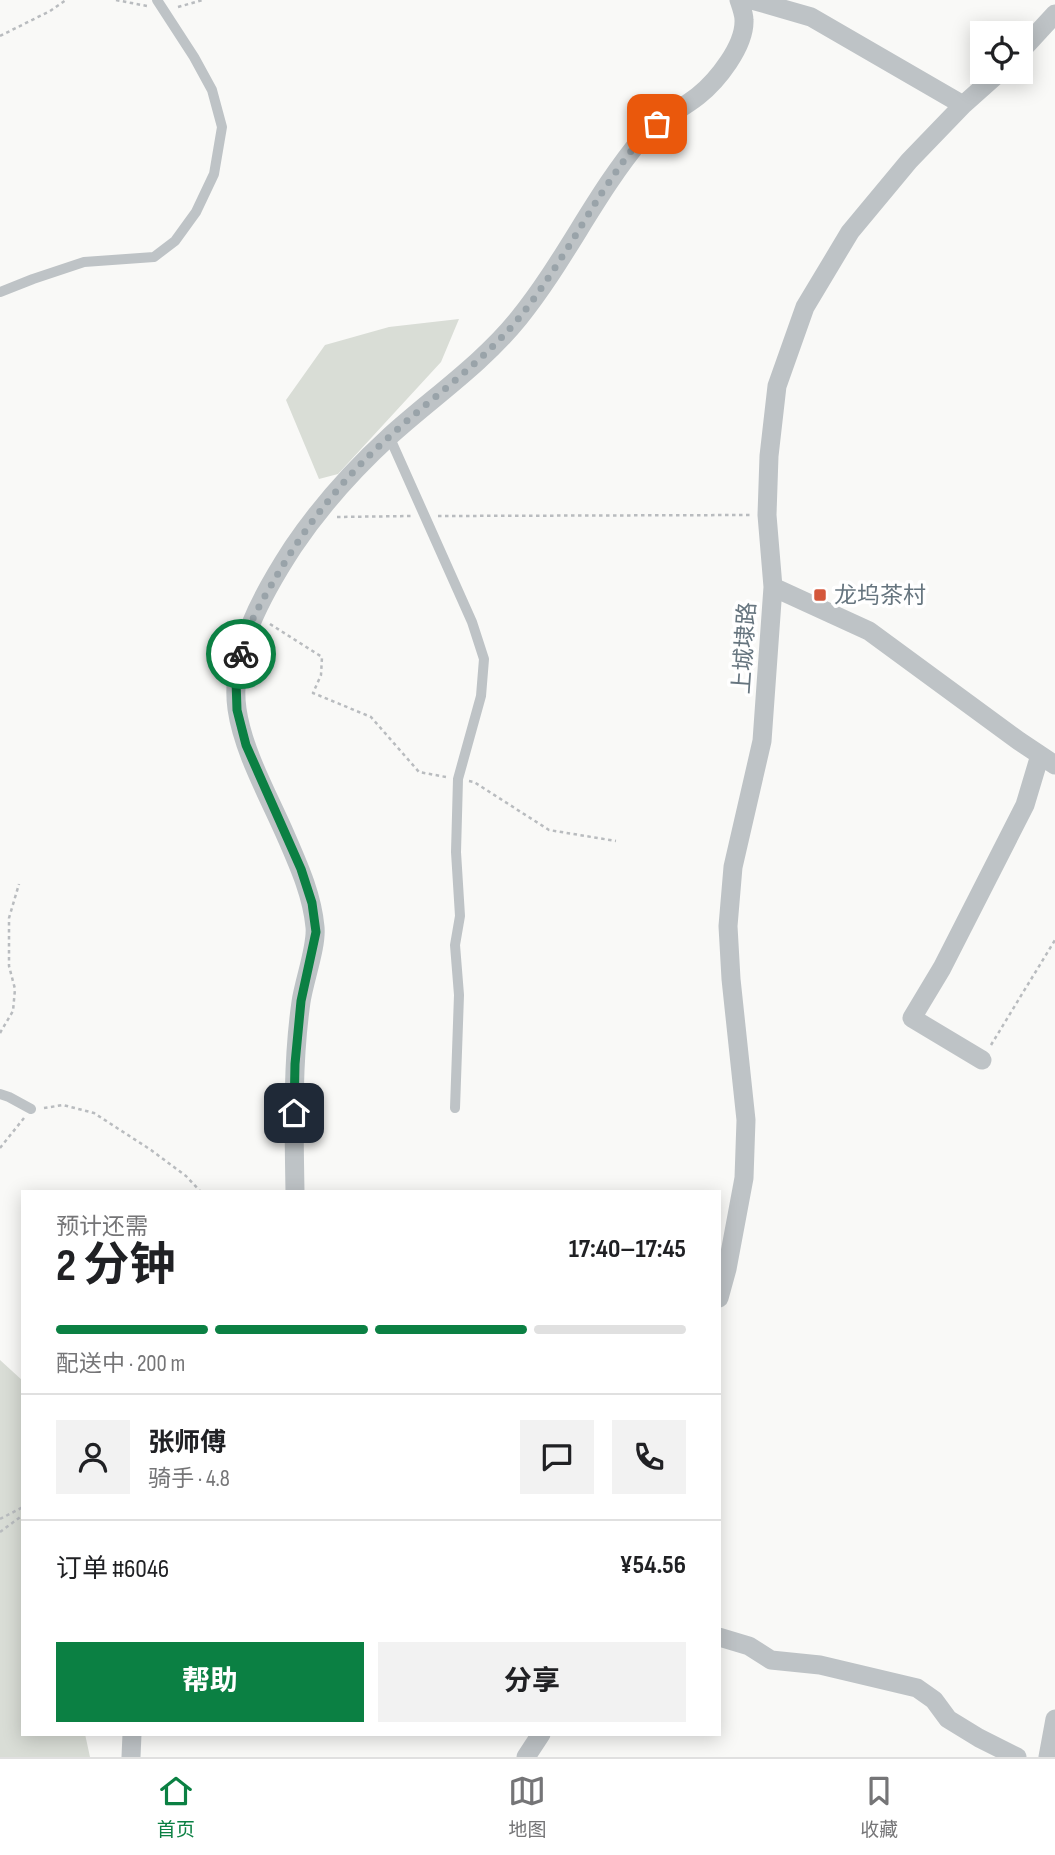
<!DOCTYPE html>
<html lang="zh">
<head>
<meta charset="utf-8">
<style>
	body { margin:0; font-family:"Sofia Sans Condensed","Noto Sans SC",sans-serif; background:#f2f2f2; color:#202124; height:100vh; display:flex; flex-direction:column; font-size:26px; white-space:nowrap }
	* { box-sizing:border-box; margin:0 }
	p { font-size:23px; color:#757577 }
	.icon { flex:none; width:38px; height:38px; fill:none; stroke:currentColor; stroke-width:2; stroke-linecap:round; stroke-linejoin:round }
	.map { position:relative; flex:1; overflow:hidden }
	.side { position:absolute; left:21px; top:1190px; width:700px; height:546px; display:flex; flex-direction:column; background:#fff; border-radius:0px; box-shadow:0 4px 18px #0003 }
	.side>* { flex:none }
	.controls { position:absolute; left:970px; top:21px; display:grid; gap:14px }
	.controls a { display:grid; place-items:center; width:63px; height:63px; border-radius:0px; background:#fff; box-shadow:0 4px 18px #0003; font-size:35px }
	.pin { position:absolute; display:grid; place-items:center; width:60px; height:60px; color:#fff; margin:-30px; border-radius:14px; box-shadow:0 4px 10px #0006 }
	.courier { position:absolute; display:grid; place-items:center; width:70px; height:70px; margin:-35px; border:5px solid #0b8043; border-radius:50%; background:#fff; color:#222; box-shadow:0 2px 9px #0007 }
	.head em { font-style:normal; font-weight:700 }
	.head div { display:flex; flex-direction:column-reverse }
	.head { display:flex; align-items:center; justify-content:space-between; height:119px; padding:0 35px }
	h1 { font-size:46px; font-weight:700; line-height:52px }
	.bar { display:grid; grid-template-columns:repeat(4,1fr); gap:10px 7px; align-content:center; height:84px; padding:0 35px }
	.bar i { height:9px; border-radius:5px; background:#e0e0e0 }
	.bar .current { background:#0b8043 }
	.bar p { grid-column:span 4 }
	.line { display:flex; align-items:center; gap:18px; padding:0 35px; border-top:2px solid #e0e0e0 }
	.line div { flex:1 }
	.round { display:grid; place-items:center; flex:none; width:74px; height:74px; border-radius:0px; background:#f2f2f2 }
	.primary-button { display:flex; gap:14px; margin-top:auto; padding:14px 35px }
	.primary-button a { flex:1; height:80px; border-radius:0px; background:#0b8043; color:#fff; font-size:28px; font-weight:700; line-height:80px; text-align:center }
	.primary-button a+a { background:#f2f2f2; color:#202124 }
	.tabs { display:flex; justify-content:space-around; align-items:center; height:98px; border-top:2px solid #e0e0e0; background:#fff; font-size:19px; color:#757577 }
	.tabs a { display:grid; justify-items:center; gap:4px }
	.tabs .current { color:#0b8043 }
	.map>svg:first-child { display:block }
	.green { fill:#d9ddd6 }
	.lines { fill:none; stroke-linecap:round; stroke-linejoin:round }
	.path { stroke:#b9bcbf; stroke-width:2.5; stroke-dasharray:3.5 3.5; stroke-linecap:butt }
	.lane { stroke:#bec3c6; stroke-width:10 }
	.street { stroke:#bec3c6; stroke-width:19 }
	.done { stroke:#99a3a9; stroke-width:7; stroke-dasharray:0 12.6 }
	.route { stroke:#0b8043; stroke-width:9 }
	.poi-dot { fill:#d4573b; stroke:#fff; stroke-width:2.5 }
	.labels { text-anchor:middle; stroke-width:7; stroke-linejoin:round; paint-order:stroke }
	.poi-label { font-size:23px; fill:#66757f; stroke:#fff; text-anchor:start }
	.street-label { font-size:23px; fill:#66757f; stroke:#fff }
</style>
</head>
<body>
<div class="map">
<svg width="1055" height="1757" viewBox="0 0 1055 1757">
	<rect width="100%" height="100%" fill="#f9f9f7"/>
	<!-- green -->
	<path class="green" d="M 459,319 L 441,362 L 338,474 L 319,479 L 286,400 L 325,345 L 389,327 Z
		M 0,1360 L 23,1381 L 23,1734 L 85,1734 L 90,1757 L 0,1757 Z"/>
	<g class="lines">
		<!-- path -->
		<path class="path" d="M 116,0 L 147,6
			M 178,7 L 203,0
			M 0,36 L 50,11 L 66,0
			M 438,516 L 750,515
			M 337,517 L 411,516
			M 270,624 L 322,657 L 321,675 L 313,693 L 371,717 L 419,772 L 446,777
			M 469,781 L 474,782 L 549,830 L 616,841
			M 0,1033 L 13,1011 L 15,989 L 9,966 L 9,918 L 19,884
			M 991,1045 L 1055,940
			M 44,1108 L 63,1105 L 94,1113 L 151,1150 L 186,1176 L 201,1192
			M 0,1148 L 24,1118
			M 0,1519 L 23,1507
			M 0,1532 L 23,1515"/>
		<!-- lane -->
		<path class="lane" d="M 0,292 L 33,279 L 84,262 L 154,257 L 175,241 L 196,212 L 214,174 L 222,127 L 212,90 L 194,57 L 157,0
			M 389,436 L 472,622 L 484,659 L 481,696 L 458,779 L 456,852 L 460,916 L 455,945 L 459,995 L 455,1108
			M 0,1094 L 9,1097 L 31,1109"/>
		<!-- street -->
		<path class="street" d="M 752,0 L 811,17 L 963,105
			M 1020,52 L 1055,14
			M 773,587 L 869,631 L 1019,741 L 1055,765
			M 982,1060 L 912,1018 L 942,968 L 1025,805 L 1040,755
			M 295,1192 C 294,1129 292,1065 301,1002 C 304,981 317,946 315,927 C 312,894 298,864 285,834 C 268,795 243,751 237,709 C 229,653 263,593 293,547 C 320,507 354,469 390,436 C 433,397 482,364 519,318 C 565,261 595,194 642,138 C 657,120 679,111 698,96 C 717,81 745,46 744,20 C 744,14 741,6 739,0
			M 719,1298 L 727,1269 L 744,1178 L 746,1120 L 731,979 L 728,926 L 733,867 L 762,741 L 773,587 L 767,515 L 769,456 L 777,386 L 805,307 L 850,232 L 909,161 L 963,105 L 1000,72
			M 719,1637 L 749,1646 L 771,1660 L 820,1665 L 917,1688 L 934,1700 L 948,1719 L 979,1738 L 1017,1757
			M 131,1757 L 132,1734
			M 526,1757 L 541,1734
			M 1048,1757 L 1055,1719"/>
	</g>
	<g class="lines">
		<!-- done -->
		<path class="done" d="M 241,654 C 246,627 262,601 276,577 C 306,525 344,477 389,437 C 432,397 481,364 519,318 C 549,281 576,234 601,194 C 618,169 634,143 657,124"/>
		<!-- route -->
		<path class="route" d="M 241,654 L 236,680 L 237,710 L 246,745 L 301,869 L 312,903 L 316,932 L 301,1001 L 295,1064 L 294,1113"/>
	</g>
	<!-- markers -->
	<rect class="poi-dot" x="813" y="588" width="14" height="14" rx="3.5"/>
	<g class="labels">
		<!-- poi labels -->
		<g class="poi-label">
			<text x="834" y="603">龙坞茶村</text>
		</g>
		<!-- street labels -->
		<g class="street-label">
			<text transform="translate(744 648) rotate(-86)" y="8">上城埭路</text>
		</g>
	</g>
</svg>
<div class="controls">
<a><svg class="icon" aria-label="locate" viewBox="0 0 24 24"><circle cx="12" cy="12" r="6"/><path d="M12 2v4M12 18v4M2 12h4M18 12h4"/></svg></a>
</div>
<div class="pin" style="left:657px;top:124px;background:#ea580c"><svg class="icon" aria-label="bag" viewBox="0 0 24 24"><path d="M5 8h14l-1 12H6zM9 8a3 3 0 0 1 6 0"/></svg></div>
<div class="pin" style="left:294px;top:1113px;background:#1f2937"><svg class="icon" aria-label="home" viewBox="0 0 24 24"><path d="M3 11l9-7 9 7M6 9v11h12V9"/></svg></div>
<div class="courier" style="left:241px;top:654px"><svg class="icon" aria-label="bike" viewBox="0 0 24 24"><circle cx="6" cy="16" r="4"/><circle cx="18" cy="16" r="4"/><path d="M6 16l4-8h5l3 8M10 8l3 8H6M13 5h3"/></svg></div>
<section class="side">
<div class="head"><div><h1>2 分钟</h1><p>预计还需</p></div><em>17:40–17:45</em></div>
<div class="bar"><i class="current"></i><i class="current"></i><i class="current"></i><i></i><p>配送中 · 200 m</p></div>
<div class="line" style="height:126px"><a class="round"><svg class="icon" aria-label="person" viewBox="0 0 24 24"><circle cx="12" cy="8" r="4"/><path d="M4 21q1-7 8-7t8 7"/></svg></a><div><b>张师傅</b><p>骑手 · 4.8</p></div><a class="round"><svg class="icon" aria-label="chat" viewBox="0 0 24 24"><path d="M4 5h16v11H9l-5 4z"/></svg></a><a class="round"><svg class="icon" aria-label="phone" viewBox="0 0 24 24"><path d="M5 4h4l2 5-3 2q2 4 5 5l2-3 5 2v4C11 20 4 13 5 4z"/></svg></a></div>
<div class="line" style="height:91px"><div>订单 #6046</div><b>¥54.56</b></div>
<div class="primary-button"><a>帮助</a><a>分享</a></div>
</section>
</div>
<nav class="tabs">
<a class="current"><svg class="icon" aria-label="home" viewBox="0 0 24 24"><path d="M3 11l9-7 9 7M6 9v11h12V9"/></svg>首页</a>
<a><svg class="icon" aria-label="map" viewBox="0 0 24 24"><path d="M3 6l6-2 6 2 6-2v14l-6 2-6-2-6 2zM9 4v14M15 6v14"/></svg>地图</a>
<a><svg class="icon" aria-label="saved" viewBox="0 0 24 24"><path d="M7 4h10v16l-5-4-5 4z"/></svg>收藏</a>
</nav>
</body>
</html>
